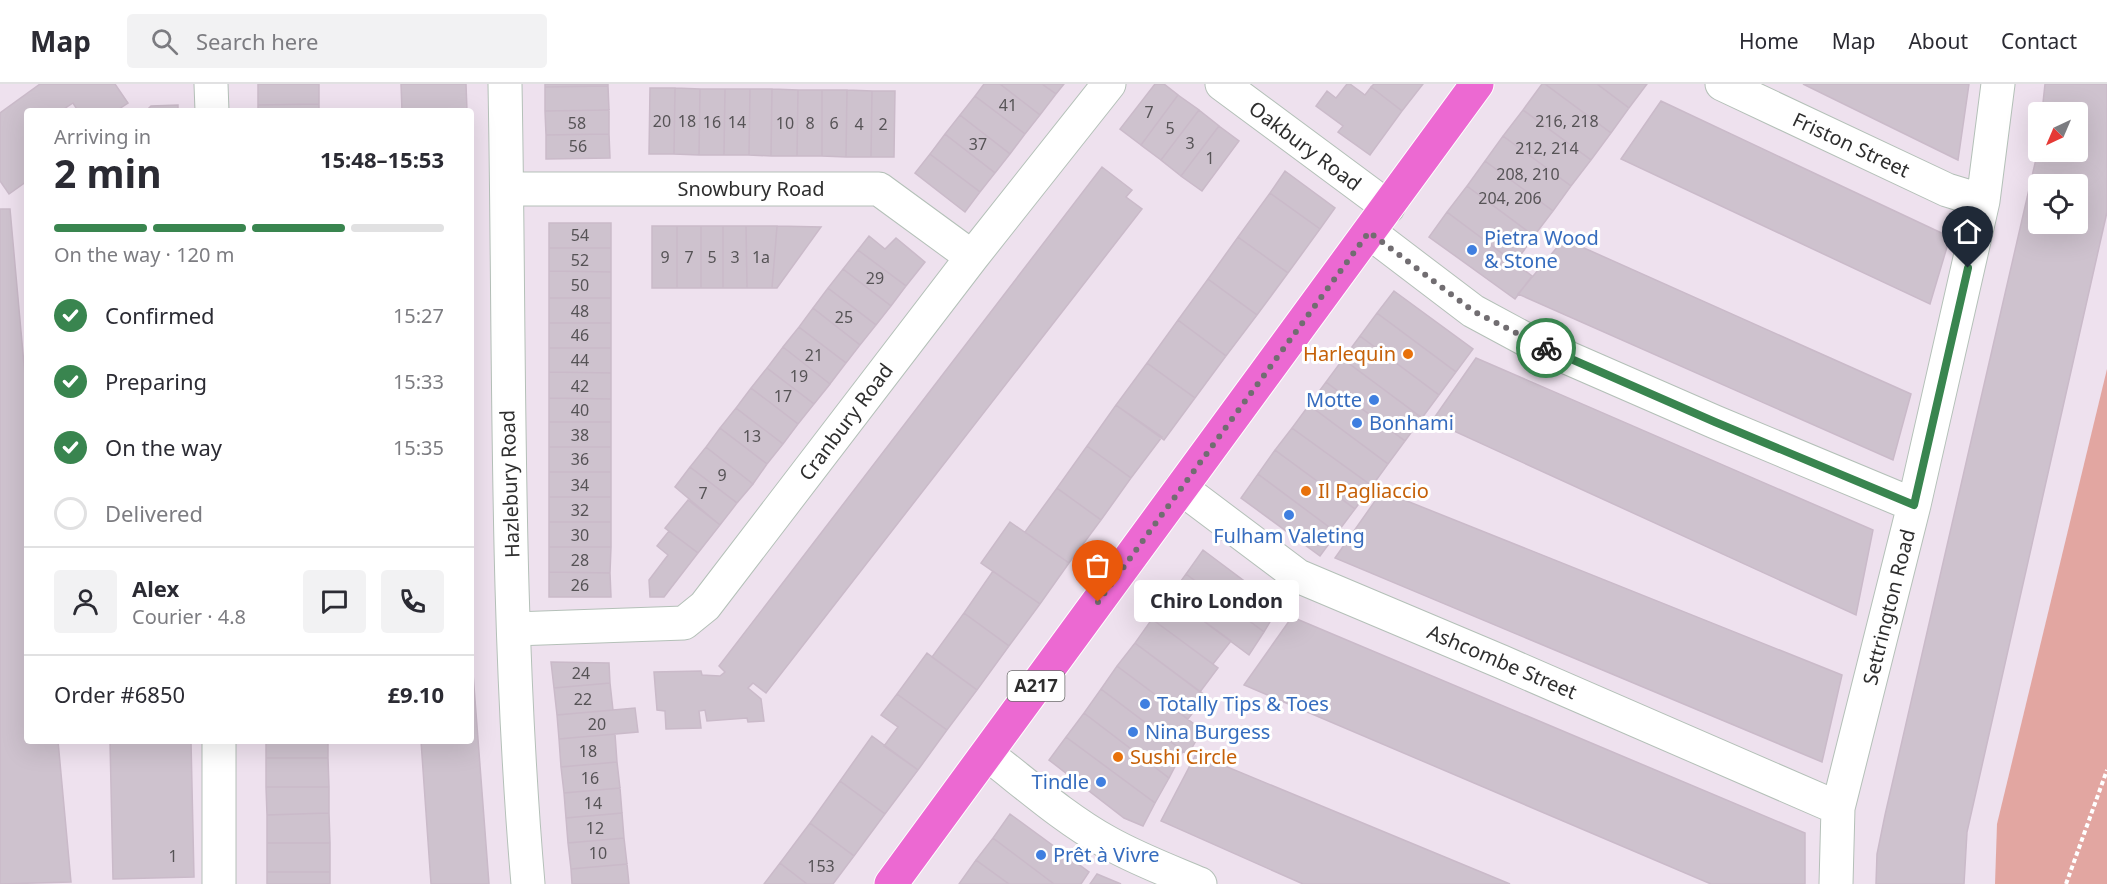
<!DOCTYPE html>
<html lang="en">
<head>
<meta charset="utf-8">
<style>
	body { margin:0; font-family:"Noto Sans",sans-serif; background:#f2f2f3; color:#2b2b33; height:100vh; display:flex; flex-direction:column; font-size:22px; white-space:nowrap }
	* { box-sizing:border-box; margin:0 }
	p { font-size:20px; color:#7c7c81 }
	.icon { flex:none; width:33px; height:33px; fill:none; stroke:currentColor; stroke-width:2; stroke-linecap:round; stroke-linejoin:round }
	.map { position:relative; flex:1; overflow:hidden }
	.sheet { position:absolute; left:24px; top:24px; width:450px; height:636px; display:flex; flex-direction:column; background:#fff; border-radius:6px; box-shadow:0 6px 24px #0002 }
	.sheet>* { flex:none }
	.needle { width:39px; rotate:224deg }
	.controls { position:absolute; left:2028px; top:18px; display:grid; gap:12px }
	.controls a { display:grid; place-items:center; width:60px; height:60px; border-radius:6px; background:#fff; box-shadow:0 6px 24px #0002; font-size:30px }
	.pin { position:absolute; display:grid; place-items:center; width:51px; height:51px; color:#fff; margin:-62px -26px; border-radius:50% 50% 50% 0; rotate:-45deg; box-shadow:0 0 6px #0007 }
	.pin .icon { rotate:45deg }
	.courier { position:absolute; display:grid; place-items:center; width:60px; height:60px; margin:-30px; border:4px solid #39854f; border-radius:50%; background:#fff; color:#222; box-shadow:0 2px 8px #0007 }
	.bubble { position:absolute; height:42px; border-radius:6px; background:#fff; box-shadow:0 6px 24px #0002; font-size:20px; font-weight:700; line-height:42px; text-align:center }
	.headline em { font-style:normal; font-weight:700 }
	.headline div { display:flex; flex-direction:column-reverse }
	.headline { display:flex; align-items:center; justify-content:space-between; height:102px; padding:0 30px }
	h1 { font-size:39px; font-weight:700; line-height:45px }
	.bar { display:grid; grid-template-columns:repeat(4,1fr); gap:9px 6px; align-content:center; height:72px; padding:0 30px }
	.bar i { height:8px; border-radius:4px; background:#e1e1e2 }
	.bar .on { background:#39854f }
	.bar p { grid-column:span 4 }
	.line { display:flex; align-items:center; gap:15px; padding:0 30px; border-top:2px solid #e1e1e2 }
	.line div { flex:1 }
	.round { display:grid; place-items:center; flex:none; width:63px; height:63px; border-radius:6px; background:#f2f2f3 }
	ol { padding:0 30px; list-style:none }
	li { display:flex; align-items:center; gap:18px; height:66px }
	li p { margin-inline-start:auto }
	li .icon { padding:6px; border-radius:50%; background:#39854f; color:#fff; stroke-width:4 }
	li:last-child { color:#7c7c81 }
	li i { width:33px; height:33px; border:3px solid #e1e1e2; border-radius:50% }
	header { display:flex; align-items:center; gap:36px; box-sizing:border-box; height:84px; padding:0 30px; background:#fff; border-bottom:2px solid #e1e1e2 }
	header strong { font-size:28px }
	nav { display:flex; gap:33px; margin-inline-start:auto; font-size:21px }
	.search { width:420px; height:54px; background:#f2f2f3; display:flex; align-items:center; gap:15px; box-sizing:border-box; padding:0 21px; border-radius:6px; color:#7c7c81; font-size:22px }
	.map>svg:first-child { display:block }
	.park { fill:#e2a6a1 }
	.building { fill:#cec2ce; stroke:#cabac9; stroke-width:1.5; fill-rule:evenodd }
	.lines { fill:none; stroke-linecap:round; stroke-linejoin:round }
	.street-casing { stroke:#b4c0b8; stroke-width:35 }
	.primary-casing { stroke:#fff; stroke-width:35 }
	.path { stroke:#fff; stroke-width:4; stroke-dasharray:4.5 3; stroke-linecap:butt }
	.street { stroke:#fff; stroke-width:33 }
	.primary { stroke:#ec69d2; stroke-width:33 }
	.done { stroke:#716d71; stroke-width:6; stroke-dasharray:0 10.8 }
	.route { stroke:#39854f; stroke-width:8 }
	.shop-dot { fill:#3f7fe0; stroke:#fff; stroke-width:2 }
	.food-dot { fill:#e8710a; stroke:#fff; stroke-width:2 }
	.labels { text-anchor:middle; stroke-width:6; stroke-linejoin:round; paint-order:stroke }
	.number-label { font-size:16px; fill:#565356 }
	.shield { fill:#fff; stroke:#6d6d6d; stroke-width:1.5 }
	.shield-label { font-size:18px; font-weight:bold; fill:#2e2e2e }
	.street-label { font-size:20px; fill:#2e2e2e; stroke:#fff }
	.shop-label { font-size:20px; fill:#366cbe; stroke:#fff; text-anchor:start }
	.food-label { font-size:20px; fill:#c56008; stroke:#fff; text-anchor:start }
</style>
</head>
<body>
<header>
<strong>Map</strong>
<div class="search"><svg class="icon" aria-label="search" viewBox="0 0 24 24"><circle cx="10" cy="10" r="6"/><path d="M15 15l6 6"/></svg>Search here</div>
<nav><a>Home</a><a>Map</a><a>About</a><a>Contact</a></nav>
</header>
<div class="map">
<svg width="2107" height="800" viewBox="0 0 2107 800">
	<rect width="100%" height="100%" fill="#eee1ee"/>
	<!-- park -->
	<path class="park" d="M 2107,285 L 2107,800 L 1995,800 L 1997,740 Z"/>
	<!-- building -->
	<path class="building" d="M 40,0 L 115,0 L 128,19 L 116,27 L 78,27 L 73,19 L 64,25 L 65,27 L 27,27 L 27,97 L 9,110 L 0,97 L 0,29 Z
		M 258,0 L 319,0 L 319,20 L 258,21 Z
		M 401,0 L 466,0 L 467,27 L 402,27 Z
		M 545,0 L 608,0 L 608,2 L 545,3 Z
		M 984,0 L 1000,0 L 1040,31 L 1025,50 L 975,12 Z
		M 1000,0 L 1042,0 L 1056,10 L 1040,31 Z
		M 1042,0 L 1064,0 L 1056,10 Z
		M 1155,0 L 1164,0 L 1178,11 L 1141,61 L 1120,45 Z
		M 1347,0 L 1350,0 L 1365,11 L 1371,3 L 1402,27 L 1370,71 L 1338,48 L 1343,42 L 1316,22 L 1327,7 L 1336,14 Z
		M 1374,0 L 1423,0 L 1402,27 L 1371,3 Z
		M 1542,0 L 1545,0 L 1611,49 L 1591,76 L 1523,26 Z
		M 1545,0 L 1597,0 L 1629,24 L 1611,49 Z
		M 1597,0 L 1647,0 L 1629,24 Z
		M 1803,0 L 1969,0 L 1958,76 Z
		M 2045,0 L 2107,0 L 2107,128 L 1967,748 L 1964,800 L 1876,800 L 1877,770 L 1885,731 L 2036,75 L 2038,54 L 2038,68 L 2078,68 L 2078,28 L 2042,28 ZM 2038,100 L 2078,100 L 2078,140 L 2038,140 Z
		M 608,2 L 609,26 L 545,27 L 545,3 Z
		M 650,4 L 675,4 L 674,70 L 649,70 Z
		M 675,4 L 700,5 L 699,71 L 674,70 Z
		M 700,5 L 725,5 L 724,71 L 699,71 Z
		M 725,5 L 750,5 L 749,71 L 724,71 Z
		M 750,5 L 772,5 L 771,72 L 749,71 Z
		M 772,5 L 798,6 L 797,72 L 771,72 Z
		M 798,6 L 822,6 L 822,72 L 797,72 Z
		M 822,6 L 847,6 L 846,73 L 822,72 Z
		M 847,6 L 872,7 L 871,73 L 846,73 Z
		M 872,7 L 895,7 L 894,73 L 871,73 Z
		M 1178,11 L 1199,26 L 1161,76 L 1141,61 Z
		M 975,12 L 1025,50 L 1010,70 L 960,31 Z
		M 1661,17 L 1950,153 L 1930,220 L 1621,75 Z
		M 319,20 L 319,27 L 258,27 L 258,21 Z
		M 178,21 L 178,27 L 146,27 L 151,22 Z
		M 609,26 L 609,50 L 546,51 L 545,27 Z
		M 1199,26 L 1219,42 L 1181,92 L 1161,76 Z
		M 1523,26 L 1591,76 L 1571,102 L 1503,52 Z
		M 960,31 L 1010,70 L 995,89 L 945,50 Z
		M 1219,42 L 1239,57 L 1202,107 L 1181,92 Z
		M 609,50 L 610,74 L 546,75 L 546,51 Z
		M 945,50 L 995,89 L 980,108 L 930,70 Z
		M 1503,52 L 1571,102 L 1553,127 L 1485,77 Z
		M 930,70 L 980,108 L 965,128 L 915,89 Z
		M 1485,77 L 1553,127 L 1534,152 L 1467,102 Z
		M 1102,83 L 1132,106 L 1126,113 L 1142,125 L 766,609 L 753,599 L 748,604 L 761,615 L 764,637 L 748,638 L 747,634 L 707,637 L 705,626 L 699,627 L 701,644 L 666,645 L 665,627 L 657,626 L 654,588 L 701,587 L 702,591 L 720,592 L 725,588 L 719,582 Z
		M 1285,87 L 1335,124 L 1320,145 L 1270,109 Z
		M 1467,102 L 1534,152 L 1515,179 L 1447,128 Z
		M 1270,109 L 1320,145 L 1288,189 L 1238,153 Z
		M 0,125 L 10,125 L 27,314 L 27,657 L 58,657 L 71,798 L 0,800 Z
		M 1447,128 L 1532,192 L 1515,215 L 1429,153 Z
		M 549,139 L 611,139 L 611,164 L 549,164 Z
		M 652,142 L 677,142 L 677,204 L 652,204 Z
		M 677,142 L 701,142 L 701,204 L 677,204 Z
		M 701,142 L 723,142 L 723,204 L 701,204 Z
		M 723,142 L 746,142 L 747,204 L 723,204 Z
		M 746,142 L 777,142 L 772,204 L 747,204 Z
		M 777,142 L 821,143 L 777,204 L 772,204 Z
		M 869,152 L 885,165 L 896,154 L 925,178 L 906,202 L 858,166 Z
		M 1238,153 L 1288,189 L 1257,231 L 1208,195 Z
		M 1564,155 L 1911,310 L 1893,376 L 1518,210 Z
		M 549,164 L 611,164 L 611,188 L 549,187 Z
		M 858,166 L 906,202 L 891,222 L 843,185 Z
		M 843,185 L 891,222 L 876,241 L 828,204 Z
		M 549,187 L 611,188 L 611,214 L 549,214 Z
		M 1208,195 L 1257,231 L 1226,272 L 1178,236 Z
		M 828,204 L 876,241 L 860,261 L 813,224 Z
		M 1394,207 L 1473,265 L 1456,288 L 1377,229 Z
		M 549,214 L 611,214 L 611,239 L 549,239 Z
		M 813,224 L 860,261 L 846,279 L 799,243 Z
		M 1377,229 L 1456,288 L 1439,311 L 1360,252 Z
		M 1178,236 L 1226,272 L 1195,314 L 1147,279 Z
		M 549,239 L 611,239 L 611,264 L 549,264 Z
		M 799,243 L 846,279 L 830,300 L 783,263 Z
		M 1360,252 L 1439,311 L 1422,334 L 1343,275 Z
		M 783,263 L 830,300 L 814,320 L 767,284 Z
		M 549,264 L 611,264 L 611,289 L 549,288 Z
		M 1476,274 L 1873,446 L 1856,531 L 1432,337 Z
		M 1343,275 L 1422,334 L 1405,357 L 1326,298 Z
		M 1147,279 L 1195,314 L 1164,356 L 1116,321 Z
		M 767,284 L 814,320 L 798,340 L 751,304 Z
		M 549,288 L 611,289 L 611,315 L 549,314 Z
		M 1326,298 L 1405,357 L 1388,380 L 1309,321 Z
		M 751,304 L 798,340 L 783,360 L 736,324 Z
		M 549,314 L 611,315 L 611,338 L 549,338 Z
		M 1116,321 L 1162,353 L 1131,394 L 1087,362 Z
		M 1309,321 L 1388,380 L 1372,402 L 1292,344 Z
		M 736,324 L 783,360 L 767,380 L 720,344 Z
		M 549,338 L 611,338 L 611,363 L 549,363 Z
		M 720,344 L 767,380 L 753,400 L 706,363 Z
		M 1292,344 L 1372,402 L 1355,425 L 1275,366 Z
		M 1087,362 L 1131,394 L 1101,436 L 1057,404 Z
		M 549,363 L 611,363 L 611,388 L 549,388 Z
		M 706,363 L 753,400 L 737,419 L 690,383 Z
		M 1275,366 L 1355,425 L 1337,449 L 1258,390 Z
		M 690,383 L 737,419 L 720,441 L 675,403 Z
		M 549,388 L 611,388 L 611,413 L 549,413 Z
		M 1258,390 L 1337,449 L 1320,472 L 1241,414 Z
		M 1057,404 L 1101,436 L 1069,479 L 1025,448 Z
		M 1382,407 L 1842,591 L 1822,678 L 1335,474 Z
		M 549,413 L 611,413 L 611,438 L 549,438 Z
		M 688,416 L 720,441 L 698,469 L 665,444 Z
		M 549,438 L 611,438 L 611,463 L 549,463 Z
		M 1010,438 L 1069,479 L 1040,520 L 981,479 Z
		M 669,447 L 698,469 L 664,513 L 650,513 L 649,496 L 668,471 L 657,462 Z
		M 549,463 L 611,463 L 610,489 L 549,488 Z
		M 1203,466 L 1279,523 L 1264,548 L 1186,490 Z
		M 993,487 L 1040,520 L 1009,562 L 964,529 Z
		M 549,488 L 610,489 L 611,513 L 549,513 Z
		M 1186,490 L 1264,548 L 1249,571 L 1170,512 Z
		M 1170,512 L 1231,557 L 1213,580 L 1152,535 Z
		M 964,529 L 1009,562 L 977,606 L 932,573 Z
		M 1292,533 L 1805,749 L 1805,800 L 1711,800 L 1244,601 Z
		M 1152,535 L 1218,584 L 1200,608 L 1135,559 Z
		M 1135,559 L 1206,612 L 1188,635 L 1117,582 Z
		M 471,563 L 489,800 L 431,800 L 421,657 L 471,657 Z
		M 927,569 L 977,606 L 947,646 L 897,610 Z
		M 551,578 L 609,579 L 610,599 L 554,604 Z
		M 1117,582 L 1202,646 L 1188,671 L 1101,605 Z
		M 610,599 L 613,626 L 557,631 L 554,604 Z
		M 1101,605 L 1183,667 L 1169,694 L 1084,629 Z
		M 897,610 L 947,646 L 918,686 L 884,662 L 898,643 L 881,631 Z
		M 635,624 L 638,648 L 559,655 L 557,631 Z
		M 1084,629 L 1169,694 L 1155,719 L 1066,653 Z
		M 615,650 L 617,678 L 561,683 L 559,655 Z
		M 872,652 L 918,686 L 885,730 L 840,697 Z
		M 1066,653 L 1155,719 L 1143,742 L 1124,734 L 1049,676 Z
		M 110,657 L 191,657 L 194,793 L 113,795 Z
		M 266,657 L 328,657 L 328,674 L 266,674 Z
		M 1196,670 L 1510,800 L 1303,800 L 1161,737 Z
		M 266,674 L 328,674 L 329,703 L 266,703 Z
		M 617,678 L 620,704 L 564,709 L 561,683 Z
		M 840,697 L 885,730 L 854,772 L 810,739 Z
		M 266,703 L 329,703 L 329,729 L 267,731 Z
		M 620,704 L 622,729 L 566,734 L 564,709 Z
		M 329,729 L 330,759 L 267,759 L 267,731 Z
		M 622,729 L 624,754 L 568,759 L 566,734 Z
		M 1010,730 L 1089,788 L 1081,800 L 1054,800 L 993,754 Z
		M 810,739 L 854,772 L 833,800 L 807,800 L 780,779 Z
		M 624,754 L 627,780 L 571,785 L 568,759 Z
		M 993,754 L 1054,800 L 1009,800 L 976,776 Z
		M 267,759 L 330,759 L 330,788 L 267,788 Z
		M 976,776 L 1009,800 L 959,800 Z
		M 780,779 L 807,800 L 764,800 Z
		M 627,780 L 629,800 L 572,800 L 571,785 Z
		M 267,788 L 330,788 L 330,800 L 267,800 Z
		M 1097,790 L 1121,800 L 1090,800 Z"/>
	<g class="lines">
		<defs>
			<path id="street" d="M 211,0 L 212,27
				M 505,0 C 510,266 505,534 528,800
				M 1222,0 L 1388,123
				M 1722,0 L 1947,106 L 1983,117
				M 507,105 L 879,105 L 972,173
				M 1369,148 L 1473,227 L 1525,255 L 1715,338 L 1914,421
				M 1181,404 L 1298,492 L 1502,578 L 1838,724
				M 514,545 L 684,539 L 705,522 L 972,173 L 1109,0
				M 219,657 L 219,800
				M 987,670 C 1026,700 1064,734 1107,758 C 1137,775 1169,787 1200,800
				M 1836,800 L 1838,724 L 1914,421 L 1983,117 L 1998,0"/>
			<path id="primary" d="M 891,800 L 1477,0"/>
		</defs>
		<!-- street casing -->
		<use href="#street" class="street-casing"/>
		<!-- primary casing -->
		<use href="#primary" class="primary-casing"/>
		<!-- path -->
		<path class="path" d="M 2066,800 L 2107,686"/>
		<!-- street -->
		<use href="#street" class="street"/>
		<!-- primary -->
		<use href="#primary" class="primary"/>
	</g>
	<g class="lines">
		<!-- done -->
		<path class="done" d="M 1098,518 L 1369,148 L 1473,227 L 1546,264"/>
		<!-- route -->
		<path class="route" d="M 1546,264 L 1715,338 L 1914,421 L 1968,184"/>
	</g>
	<!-- markers -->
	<g class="shop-dot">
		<circle cx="1472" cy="166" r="6"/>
		<circle cx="1374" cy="316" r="6"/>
		<circle cx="1357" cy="339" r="6"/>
		<circle cx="1289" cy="431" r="6"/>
		<circle cx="1145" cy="620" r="6"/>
		<circle cx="1133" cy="648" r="6"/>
		<circle cx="1101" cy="698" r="6"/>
		<circle cx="1041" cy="771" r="6"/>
	</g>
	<g class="food-dot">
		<circle cx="1408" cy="270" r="6"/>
		<circle cx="1306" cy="407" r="6"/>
		<circle cx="1118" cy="673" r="6"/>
	</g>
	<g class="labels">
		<!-- number labels -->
		<g class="number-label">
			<text x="1008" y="27">41</text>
			<text x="1149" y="34">7</text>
			<text x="662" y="43">20</text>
			<text x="687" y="43">18</text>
			<text x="1567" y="43">216, 218</text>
			<text x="712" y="44">16</text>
			<text x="737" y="44">14</text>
			<text x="577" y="45">58</text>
			<text x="785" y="45">10</text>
			<text x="810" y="45">8</text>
			<text x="834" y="45">6</text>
			<text x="859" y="46">4</text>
			<text x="883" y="46">2</text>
			<text x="1170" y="50">5</text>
			<text x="1190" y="65">3</text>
			<text x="978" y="66">37</text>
			<text x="578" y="68">56</text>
			<text x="1547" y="70">212, 214</text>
			<text x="1210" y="80">1</text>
			<text x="1528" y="96">208, 210</text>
			<text x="1510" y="120">204, 206</text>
			<text x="580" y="157">54</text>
			<text x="665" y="179">9</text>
			<text x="689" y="179">7</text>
			<text x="712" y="179">5</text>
			<text x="735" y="179">3</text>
			<text x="761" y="179">1a</text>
			<text x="580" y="182">52</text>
			<text x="875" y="200">29</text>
			<text x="580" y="207">50</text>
			<text x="580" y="233">48</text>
			<text x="844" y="239">25</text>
			<text x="580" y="257">46</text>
			<text x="814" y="277">21</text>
			<text x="580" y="282">44</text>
			<text x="799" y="298">19</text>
			<text x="580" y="308">42</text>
			<text x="783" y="318">17</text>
			<text x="580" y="332">40</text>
			<text x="580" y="357">38</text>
			<text x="752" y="358">13</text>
			<text x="580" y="381">36</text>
			<text x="722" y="397">9</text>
			<text x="580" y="407">34</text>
			<text x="703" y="415">7</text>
			<text x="580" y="432">32</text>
			<text x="580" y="457">30</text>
			<text x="580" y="482">28</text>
			<text x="580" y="507">26</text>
			<text x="581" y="595">24</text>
			<text x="583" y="621">22</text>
			<text x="597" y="646">20</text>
			<text x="588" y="673">18</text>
			<text x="590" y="700">16</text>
			<text x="593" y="725">14</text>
			<text x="595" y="750">12</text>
			<text x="598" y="775">10</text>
			<text x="173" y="778">1</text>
			<text x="821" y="788">153</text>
		</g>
		<!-- shield labels -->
		<rect class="shield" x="1007.5" y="587" width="57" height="30" rx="4.5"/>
		<g class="shield-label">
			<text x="1036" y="608">A217</text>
		</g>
		<!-- street labels -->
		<g class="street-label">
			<text transform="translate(1851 61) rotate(25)" y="7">Friston Street</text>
			<text transform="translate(1305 62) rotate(37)" y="7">Oakbury Road</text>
			<text x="751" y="112">Snowbury Road</text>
			<text transform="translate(846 338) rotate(-53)" y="7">Cranbury Road</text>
			<text transform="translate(510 400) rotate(-92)" y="7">Hazlebury Road</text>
			<text transform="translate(1889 523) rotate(-76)" y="7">Settrington Road</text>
			<text transform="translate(1502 578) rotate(23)" y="7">Ashcombe Street</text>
		</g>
		<!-- shop labels -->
		<g class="shop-label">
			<text x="1484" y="161">Pietra Wood<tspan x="1484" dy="23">&amp; Stone</tspan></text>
			<text x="1362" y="323" text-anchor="end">Motte</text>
			<text x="1369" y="346">Bonhami</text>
			<text x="1289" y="459" text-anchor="middle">Fulham Valeting</text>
			<text x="1157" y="627">Totally Tips &amp; Toes</text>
			<text x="1145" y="655">Nina Burgess</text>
			<text x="1089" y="705" text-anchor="end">Tindle</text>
			<text x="1053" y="778">Prêt à Vivre</text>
		</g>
		<!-- food labels -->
		<g class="food-label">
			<text x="1396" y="277" text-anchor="end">Harlequin</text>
			<text x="1318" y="414">Il Pagliaccio</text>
			<text x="1130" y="680">Sushi Circle</text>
		</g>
	</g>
</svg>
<div class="controls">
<a><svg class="needle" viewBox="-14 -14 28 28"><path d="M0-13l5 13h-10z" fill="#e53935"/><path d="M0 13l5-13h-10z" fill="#7c7c81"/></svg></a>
<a><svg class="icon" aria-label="locate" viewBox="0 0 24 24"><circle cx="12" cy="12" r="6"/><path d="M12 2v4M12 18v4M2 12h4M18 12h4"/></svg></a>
</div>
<div class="pin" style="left:1098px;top:518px;background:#ea580c"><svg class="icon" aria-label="bag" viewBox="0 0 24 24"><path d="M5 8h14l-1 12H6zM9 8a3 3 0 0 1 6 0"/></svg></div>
<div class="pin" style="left:1968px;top:184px;background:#1f2937"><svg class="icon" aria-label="home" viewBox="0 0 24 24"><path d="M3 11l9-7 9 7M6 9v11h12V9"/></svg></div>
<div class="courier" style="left:1546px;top:264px"><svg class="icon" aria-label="bike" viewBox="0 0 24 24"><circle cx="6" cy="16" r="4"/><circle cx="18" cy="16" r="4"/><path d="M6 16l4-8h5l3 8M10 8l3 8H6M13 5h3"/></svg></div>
<div class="bubble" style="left:1134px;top:496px;width:165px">Chiro London</div>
<section class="sheet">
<div class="headline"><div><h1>2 min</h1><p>Arriving in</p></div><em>15:48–15:53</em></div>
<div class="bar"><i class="on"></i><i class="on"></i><i class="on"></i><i></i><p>On the way · 120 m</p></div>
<ol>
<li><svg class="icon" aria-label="check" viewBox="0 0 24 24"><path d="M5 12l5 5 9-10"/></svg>Confirmed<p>15:27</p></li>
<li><svg class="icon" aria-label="check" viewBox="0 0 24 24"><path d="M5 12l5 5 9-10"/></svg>Preparing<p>15:33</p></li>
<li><svg class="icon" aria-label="check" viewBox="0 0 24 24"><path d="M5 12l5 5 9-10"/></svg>On the way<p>15:35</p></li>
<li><i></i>Delivered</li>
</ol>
<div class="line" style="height:108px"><a class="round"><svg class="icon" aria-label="person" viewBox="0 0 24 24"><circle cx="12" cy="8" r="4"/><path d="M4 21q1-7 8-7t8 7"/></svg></a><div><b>Alex</b><p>Courier · 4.8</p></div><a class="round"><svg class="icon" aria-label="chat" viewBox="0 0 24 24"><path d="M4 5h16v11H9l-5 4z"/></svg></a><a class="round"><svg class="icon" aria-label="phone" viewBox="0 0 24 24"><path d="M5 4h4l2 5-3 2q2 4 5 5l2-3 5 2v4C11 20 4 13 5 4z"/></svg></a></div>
<div class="line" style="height:78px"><div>Order #6850</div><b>£9.10</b></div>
</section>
</div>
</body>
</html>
